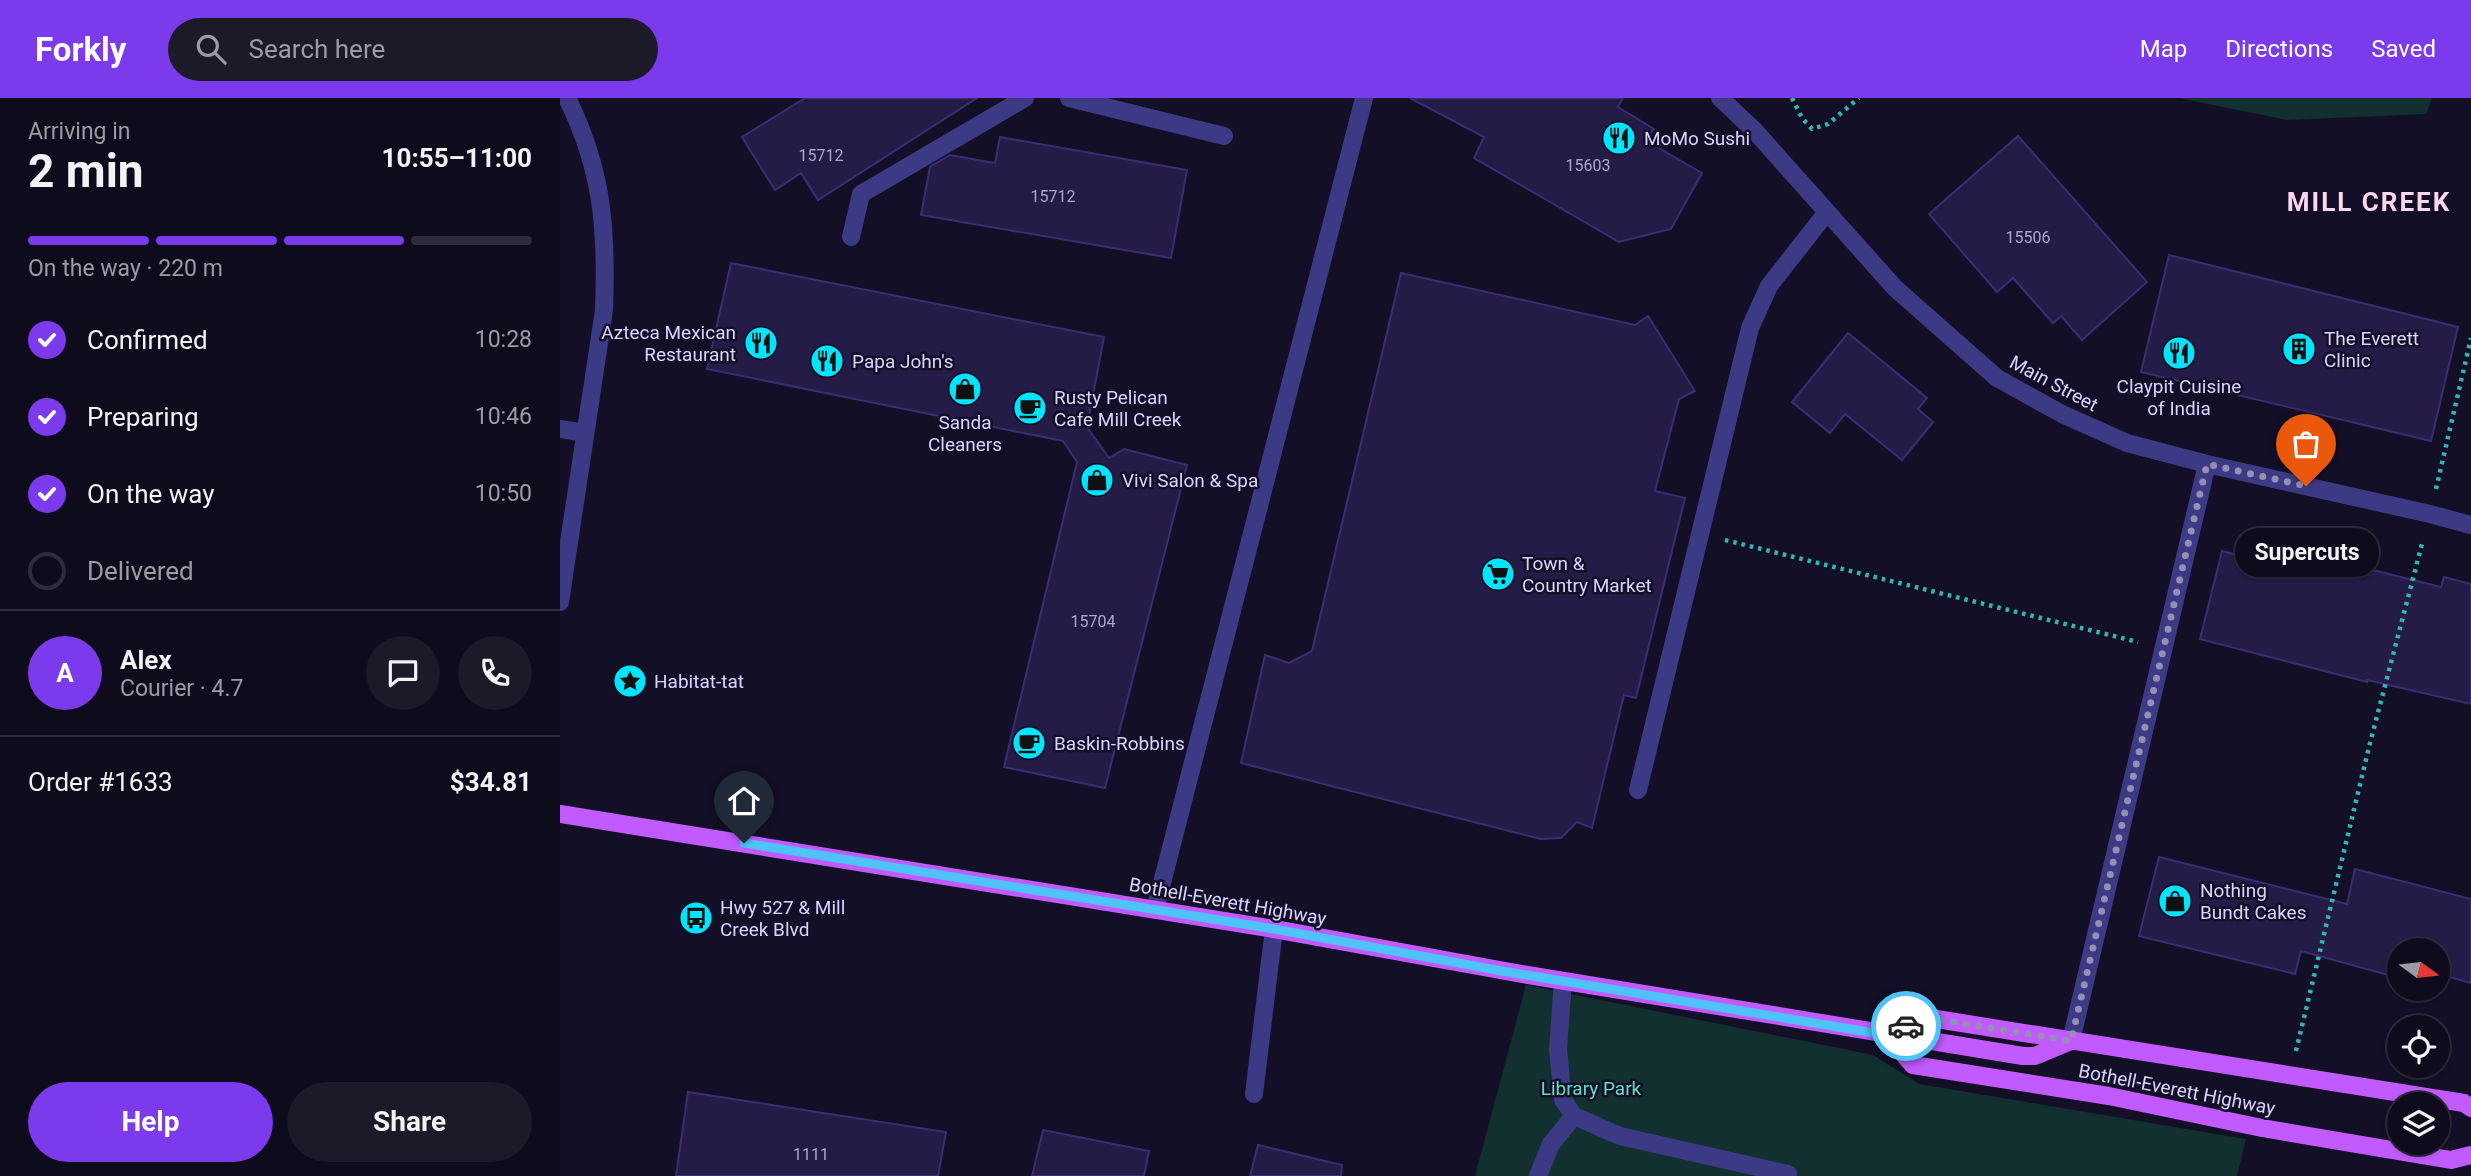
<!DOCTYPE html>
<html lang="en">
<head>
<meta charset="utf-8">
<style>
	body { margin:0; font-family:Roboto,sans-serif; background:#1c1929; color:#f1f3f6; height:100vh; display:flex; flex-direction:column; font-size:26px; white-space:nowrap }
	* { box-sizing:border-box; margin:0 }
	p { font-size:23px; color:#9b9ba3 }
	.icon { flex:none; width:38px; height:38px; fill:none; stroke:currentColor; stroke-width:2; stroke-linecap:round; stroke-linejoin:round }
	.map { position:relative; flex:1; overflow:hidden }
	.sheet { display:flex; flex-direction:column; background:#0e0b1c; width:560px }
	.sheet>* { flex:none }
	.needle { width:46px; rotate:105deg }
	.tools { position:absolute; left:1827px; top:840px; display:grid; gap:14px }
	.tools a { display:grid; place-items:center; width:63px; height:63px; border-radius:50%; background:#0e0b1c; box-shadow:0 2px 5px #0004,0 0 0 2px #2e2b3b; font-size:35px }
	.pin { position:absolute; display:grid; place-items:center; width:60px; height:60px; color:#fff; margin:-72px -30px; border-radius:50% 50% 50% 0; rotate:-45deg; box-shadow:0 0 7px #0007 }
	.pin .icon { rotate:45deg }
	.courier { position:absolute; display:grid; place-items:center; width:70px; height:70px; margin:-35px; border:5px solid #4fc3f7; border-radius:50%; background:#fff; color:#222; box-shadow:0 2px 9px #0007 }
	.bubble { position:absolute; height:49px; border-radius:24px; background:#0e0b1c; box-shadow:0 2px 5px #0004,0 0 0 2px #2e2b3b; font-size:23px; font-weight:700; line-height:49px; text-align:center }
	.headline em { font-style:normal; font-weight:700 }
	.headline div { display:flex; flex-direction:column-reverse }
	.headline { display:flex; align-items:center; justify-content:space-between; height:119px; padding:0 28px }
	h1 { font-size:46px; font-weight:700; line-height:52px }
	.bar { display:grid; grid-template-columns:repeat(4,1fr); gap:10px 7px; align-content:center; height:84px; padding:0 28px }
	.bar i { height:9px; border-radius:5px; background:#2e2b3b }
	.bar .selected { background:#7c3aed }
	.bar p { grid-column:span 4 }
	.line { display:flex; align-items:center; gap:18px; padding:0 28px; border-top:2px solid #2e2b3b }
	.line div { flex:1 }
	.round { display:grid; place-items:center; flex:none; width:74px; height:74px; border-radius:37px; background:#1c1929 }
	ol { padding:0 28px; list-style:none }
	li { display:flex; align-items:center; gap:21px; height:77px }
	li p { margin-inline-start:auto }
	li .icon { padding:7px; border-radius:50%; background:#7c3aed; color:#fff; stroke-width:4 }
	li:last-child { color:#9b9ba3 }
	li i { width:38px; height:38px; border:4px solid #2e2b3b; border-radius:50% }
	.action { display:flex; gap:14px; margin-top:auto; padding:14px 28px }
	.action a { flex:1; height:80px; border-radius:42px; background:#7c3aed; color:#fff; font-size:28px; font-weight:700; line-height:80px; text-align:center }
	.action a+a { background:#1c1929; color:#f1f3f6 }
	header { display:flex; align-items:center; gap:42px; box-sizing:border-box; height:98px; padding:0 35px; background:#7c3aed; color:#fff }
	header strong { font-size:33px }
	nav { display:flex; gap:38px; margin-inline-start:auto; font-size:24px }
	.search { width:490px; height:63px; background:#1c1929; display:flex; align-items:center; gap:18px; box-sizing:border-box; padding:0 24px; border-radius:38px; color:#9b9ba3; font-size:26px }
	main { display:flex; flex:1; min-height:0 }
	.map>svg:first-child { display:block }
	.green { fill:#12302f }
	.building { fill:#241b47; stroke:#3b2d73; stroke-width:2 }
	.lines { fill:none; stroke-linecap:round; stroke-linejoin:round }
	.path { stroke:#2fb8b0; stroke-width:4.5; stroke-dasharray:3.5 5; stroke-linecap:butt }
	.service { stroke:#3d3a85; stroke-width:18 }
	.minor { stroke:#3d3a85; stroke-width:18 }
	.tertiary { stroke:#3d3a85; stroke-width:18 }
	.primary { stroke:#c25bff; stroke-width:18 }
	.done { stroke:#948fb3; stroke-width:7; stroke-dasharray:0 12.6 }
	.route { stroke:#4fc3f7; stroke-width:9 }
	.labels { text-anchor:middle; stroke-width:5; stroke-linejoin:round; paint-order:stroke }
	.number-label { font-size:16px; fill:#aca6d1 }
	.poi-label { font-size:19px; fill:#d9d4ff; stroke:#130f26; text-anchor:start }
	.street-label { font-size:19px; fill:#d9d4ff; stroke:#130f26 }
	.park-label { font-size:19px; fill:#5fe0c0; stroke:#130f26 }
	.district-label { font-size:26px; font-weight:bold; letter-spacing:2px; fill:#ffd6f0; stroke:#130f26 }
</style>
</head>
<body>
<header>
<strong>Forkly</strong>
<div class="search"><svg class="icon" aria-label="search" viewBox="0 0 24 24"><circle cx="10" cy="10" r="6"/><path d="M15 15l6 6"/></svg>Search here</div>
<nav><a>Map</a><a>Directions</a><a>Saved</a></nav>
</header>
<main>
<section class="sheet">
<div class="headline"><div><h1>2 min</h1><p>Arriving in</p></div><em>10:55–11:00</em></div>
<div class="bar"><i class="selected"></i><i class="selected"></i><i class="selected"></i><i></i><p>On the way · 220 m</p></div>
<ol>
<li><svg class="icon" aria-label="check" viewBox="0 0 24 24"><path d="M5 12l5 5 9-10"/></svg>Confirmed<p>10:28</p></li>
<li><svg class="icon" aria-label="check" viewBox="0 0 24 24"><path d="M5 12l5 5 9-10"/></svg>Preparing<p>10:46</p></li>
<li><svg class="icon" aria-label="check" viewBox="0 0 24 24"><path d="M5 12l5 5 9-10"/></svg>On the way<p>10:50</p></li>
<li><i></i>Delivered</li>
</ol>
<div class="line" style="height:126px"><b class="round" style="background:#7c3aed;color:#fff">A</b><div><b>Alex</b><p>Courier · 4.7</p></div><a class="round"><svg class="icon" aria-label="chat" viewBox="0 0 24 24"><path d="M4 5h16v11H9l-5 4z"/></svg></a><a class="round"><svg class="icon" aria-label="phone" viewBox="0 0 24 24"><path d="M5 4h4l2 5-3 2q2 4 5 5l2-3 5 2v4C11 20 4 13 5 4z"/></svg></a></div>
<div class="line" style="height:91px"><div>Order #1633</div><b>$34.81</b></div>
<div class="action"><a>Help</a><a>Share</a></div>
</section>
<div class="map">
<svg width="1911" height="1078" viewBox="0 0 1911 1078">
	<rect width="100%" height="100%" fill="#130f26"/>
	<!-- green -->
	<path class="green" d="M 1619,0 L 1872,0 L 1866,16 L 1727,22 Z
		M 966,887 L 1313,957 L 1359,986 L 1686,1041 L 1677,1078 L 915,1078 Z"/>
	<!-- building -->
	<path class="building" d="M 245,0 L 417,0 L 258,102 L 241,75 L 215,92 L 182,39 Z
		M 850,0 L 1063,0 L 1058,9 L 1094,31 L 1085,42 L 1142,75 L 1111,131 L 1059,144 L 914,60 L 924,39 Z
		M 1458,38 L 1587,184 L 1522,242 L 1501,218 L 1493,225 L 1453,180 L 1437,194 L 1369,116 Z
		M 440,39 L 627,72 L 611,160 L 361,117 L 370,69 L 390,57 L 435,65 Z
		M 1609,157 L 1898,229 L 1871,343 L 1581,274 Z
		M 171,165 L 544,239 L 527,329 L 549,360 L 564,351 L 627,367 L 545,690 L 444,669 L 517,364 L 503,343 L 147,271 Z
		M 841,175 L 1075,227 L 1088,218 L 1135,293 L 1119,301 L 1095,393 L 1125,400 L 1076,600 L 1064,597 L 1032,730 L 1017,724 L 1001,740 L 981,741 L 681,665 L 705,557 L 729,565 L 752,553 Z
		M 1288,235 L 1367,300 L 1358,311 L 1373,324 L 1342,362 L 1285,316 L 1270,335 L 1232,304 Z
		M 1662,453 L 1759,477 L 1764,460 L 1881,489 L 1884,479 L 1911,486 L 1911,606 L 1807,582 L 1807,584 L 1640,541 Z
		M 1599,759 L 1787,806 L 1795,771 L 1911,801 L 1911,885 L 1878,876 L 1878,852 L 1839,852 L 1839,880 L 1741,853 L 1735,876 L 1579,838 Z
		M 128,994 L 386,1034 L 378,1078 L 116,1078 Z
		M 483,1032 L 589,1053 L 584,1078 L 472,1078 Z
		M 698,1047 L 782,1067 L 781,1078 L 690,1078 Z"/>
	<g class="lines">
		<!-- path -->
		<path class="path" d="M 1232,0 L 1242,20 L 1252,31 L 1268,26 L 1299,0
			M 1876,391 L 1911,240
			M 1165,442 L 1578,544
			M 1736,953 L 1809,649 L 1863,442"/>
		<!-- service -->
		<path class="service" d="M 509,0 L 664,38
			M 291,139 L 301,96 L 465,0
			M 0,331 L 25,335
			M 1078,692 L 1190,230 L 1209,188 L 1267,114
			M 595,812 L 804,0
			M 1003,883 L 998,951 L 1003,1002 L 1014,1018 L 1060,1038 L 1228,1076
			M 978,1078 L 991,1046 L 1014,1018"/>
		<!-- minor -->
		<path class="minor" d="M 1160,0 L 1194,32 L 1335,190 L 1437,280 L 1502,316 L 1567,345 L 1647,366 L 1870,416 L 1911,427
			M 1511,943 L 1647,366
			M 694,996 L 714,831"/>
		<!-- tertiary -->
		<path class="tertiary" d="M 0,504 L 44,212 C 47,133 43,72 7,0"/>
		<!-- primary -->
		<path class="primary" d="M 0,716 L 714,831 L 962,876 L 1463,958 L 1475,958 L 1511,943
			M 1327,937 L 1353,967 L 1549,998 L 1702,1030 L 1891,1062 L 1911,1057
			M 1327,937 L 1364,919 L 1904,1005 L 1911,1010"/>
	</g>
	<g class="lines">
		<!-- done -->
		<path class="done" d="M 1346,928 L 1364,919 L 1511,943 L 1647,366 L 1746,388"/>
		<!-- route -->
		<path class="route" d="M 184,745 L 714,831 L 942,873 L 1327,937 L 1346,928"/>
	</g>
	<!-- icons -->
	<defs>
		<symbol id="restaurant-disc" viewBox="-11 -11 22 22"><circle r="9.5" fill="#00e5ff" stroke="#130f26"/><path d="M-5-6h1v4h1v-4h1v4h1v-4h1v5L-1.5 .5V6h-2V.5L-5-1ZM5-6V6H3V1.5H1.5Q1.5-4 5-6Z" fill="#111"/></symbol>
		<symbol id="building-disc" viewBox="-11 -11 22 22"><circle r="9.5" fill="#00e5ff" stroke="#130f26"/><path d="M-4-6H4V6H1V3H-1V6H-4ZM-2.5-4.3h1.7v1.8h-1.7ZM.8-4.3h1.7v1.8H.8ZM-2.5-1h1.7V.8h-1.7ZM.8-1h1.7V.8H.8Z" fill="#111"/></symbol>
		<symbol id="shop-disc" viewBox="-11 -11 22 22"><circle r="9.5" fill="#00e5ff" stroke="#130f26"/><path d="M-5-2.5h2.3a2.7 3.5 0 0 1 5.4 0H5L5.5 6h-11ZM-1.5-2.5h3a1.5 2.3 0 0 0-3 0Z" fill="#111"/></symbol>
		<symbol id="cafe-disc" viewBox="-11 -11 22 22"><circle r="9.5" fill="#00e5ff" stroke="#130f26"/><path d="M-5.5-4.5H6V0H3Q3 3.5 0 3.5H-2.5Q-5.5 3.5-5.5 0ZM3-3.2v2h1.7v-2ZM-6 4.5H4V6H-6Z" fill="#111"/></symbol>
		<symbol id="supermarket-disc" viewBox="-11 -11 22 22"><circle r="9.5" fill="#00e5ff" stroke="#130f26"/><path d="M-6-5.5h2.5l.6 2H6L4.5 2H-2.5L-4.4-4H-6ZM-1.5 3.2a1.3 1.3 0 1 0 .1 0ZM3 3.2a1.3 1.3 0 1 0 .1 0Z" fill="#111"/></symbol>
		<symbol id="sight-disc" viewBox="-11 -11 22 22"><circle r="9.5" fill="#00e5ff" stroke="#130f26"/><path d="M0-6L1.8-2.2L6-1.7L2.9 1.2L3.7 5.4L0 3.3L-3.7 5.4L-2.9 1.2L-6-1.7L-1.8-2.2Z" fill="#111"/></symbol>
		<symbol id="bus-disc" viewBox="-11 -11 22 22"><circle r="9.5" fill="#00e5ff" stroke="#130f26"/><path d="M-5-6H5V4H4V6H2V4H-2V6H-4V4H-5ZM-3.5-4V0h7V-4ZM-3.5 1.2v1.5H-2V1.2ZM2 1.2v1.5H3.5V1.2Z" fill="#111"/></symbol>
	</defs>
	<g fill-rule="evenodd">
		<use href="#restaurant-disc" x="1040" y="21" width="38" height="38"/>
		<use href="#restaurant-disc" x="182" y="226" width="38" height="38"/>
		<use href="#building-disc" x="1720" y="232" width="38" height="38"/>
		<use href="#restaurant-disc" x="1600" y="236" width="38" height="38"/>
		<use href="#restaurant-disc" x="248" y="244" width="38" height="38"/>
		<use href="#shop-disc" x="386" y="272" width="38" height="38"/>
		<use href="#cafe-disc" x="451" y="291" width="38" height="38"/>
		<use href="#shop-disc" x="518" y="363" width="38" height="38"/>
		<use href="#supermarket-disc" x="919" y="457" width="38" height="38"/>
		<use href="#sight-disc" x="51" y="564" width="38" height="38"/>
		<use href="#cafe-disc" x="450" y="626" width="38" height="38"/>
		<use href="#shop-disc" x="1596" y="784" width="38" height="38"/>
		<use href="#bus-disc" x="117" y="801" width="38" height="38"/>
	</g>
	<g class="labels">
		<!-- number labels -->
		<g class="number-label">
			<text x="261" y="63">15712</text>
			<text x="1028" y="73">15603</text>
			<text x="493" y="104">15712</text>
			<text x="1468" y="145">15506</text>
			<text x="533" y="529">15704</text>
			<text x="251" y="1062">1111</text>
		</g>
		<!-- poi labels -->
		<g class="poi-label">
			<text x="1084" y="47">MoMo Sushi</text>
			<text x="176" y="241" text-anchor="end">Azteca Mexican<tspan x="176" dy="22">Restaurant</tspan></text>
			<text x="1764" y="247">The Everett<tspan x="1764" dy="22">Clinic</tspan></text>
			<text x="292" y="270">Papa John's</text>
			<text x="1619" y="295" text-anchor="middle">Claypit Cuisine<tspan x="1619" dy="22">of India</tspan></text>
			<text x="494" y="306">Rusty Pelican<tspan x="494" dy="22">Cafe Mill Creek</tspan></text>
			<text x="405" y="331" text-anchor="middle">Sanda<tspan x="405" dy="22">Cleaners</tspan></text>
			<text x="562" y="389">Vivi Salon &amp; Spa</text>
			<text x="962" y="472">Town &amp;<tspan x="962" dy="22">Country Market</tspan></text>
			<text x="94" y="590">Habitat-tat</text>
			<text x="494" y="652">Baskin-Robbins</text>
			<text x="1640" y="799">Nothing<tspan x="1640" dy="22">Bundt Cakes</tspan></text>
			<text x="160" y="816">Hwy 527 &amp; Mill<tspan x="160" dy="22">Creek Blvd</tspan></text>
		</g>
		<!-- street labels -->
		<g class="street-label">
			<text transform="translate(1494 285) rotate(28)" y="7">Main Street</text>
			<text transform="translate(668 803) rotate(10)" y="7">Bothell-Everett Highway</text>
			<text transform="translate(1617 991) rotate(11)" y="7">Bothell-Everett Highway</text>
		</g>
		<!-- park labels -->
		<g class="park-label">
			<text x="1031" y="997">Library Park</text>
		</g>
		<!-- district labels -->
		<g class="district-label">
			<text x="1809" y="113">MILL CREEK</text>
		</g>
	</g>
</svg>
<div class="tools">
<a><svg class="needle" viewBox="-14 -14 28 28"><path d="M0-13l5 13h-10z" fill="#e53935"/><path d="M0 13l5-13h-10z" fill="#9b9ba3"/></svg></a>
<a><svg class="icon" aria-label="locate" viewBox="0 0 24 24"><circle cx="12" cy="12" r="6"/><path d="M12 2v4M12 18v4M2 12h4M18 12h4"/></svg></a>
<a><svg class="icon" aria-label="layers" viewBox="0 0 24 24"><path d="M12 4l9 5-9 5-9-5zM3 14l9 5 9-5"/></svg></a>
</div>
<div class="pin" style="left:1746px;top:388px;background:#ea580c"><svg class="icon" aria-label="bag" viewBox="0 0 24 24"><path d="M5 8h14l-1 12H6zM9 8a3 3 0 0 1 6 0"/></svg></div>
<div class="pin" style="left:184px;top:745px;background:#1f2937"><svg class="icon" aria-label="home" viewBox="0 0 24 24"><path d="M3 11l9-7 9 7M6 9v11h12V9"/></svg></div>
<div class="courier" style="left:1346px;top:928px"><svg class="icon" aria-label="car" viewBox="0 0 24 24"><path d="M5 17H2v-5l4-1 3-4h7l3 4 3 1v5h-3M9 17h6M6 11h13"/><circle cx="7" cy="17" r="2"/><circle cx="17" cy="17" r="2"/></svg></div>
<div class="bubble" style="left:1675px;top:430px;width:144px">Supercuts</div>
</div>
</main>
</body>
</html>
